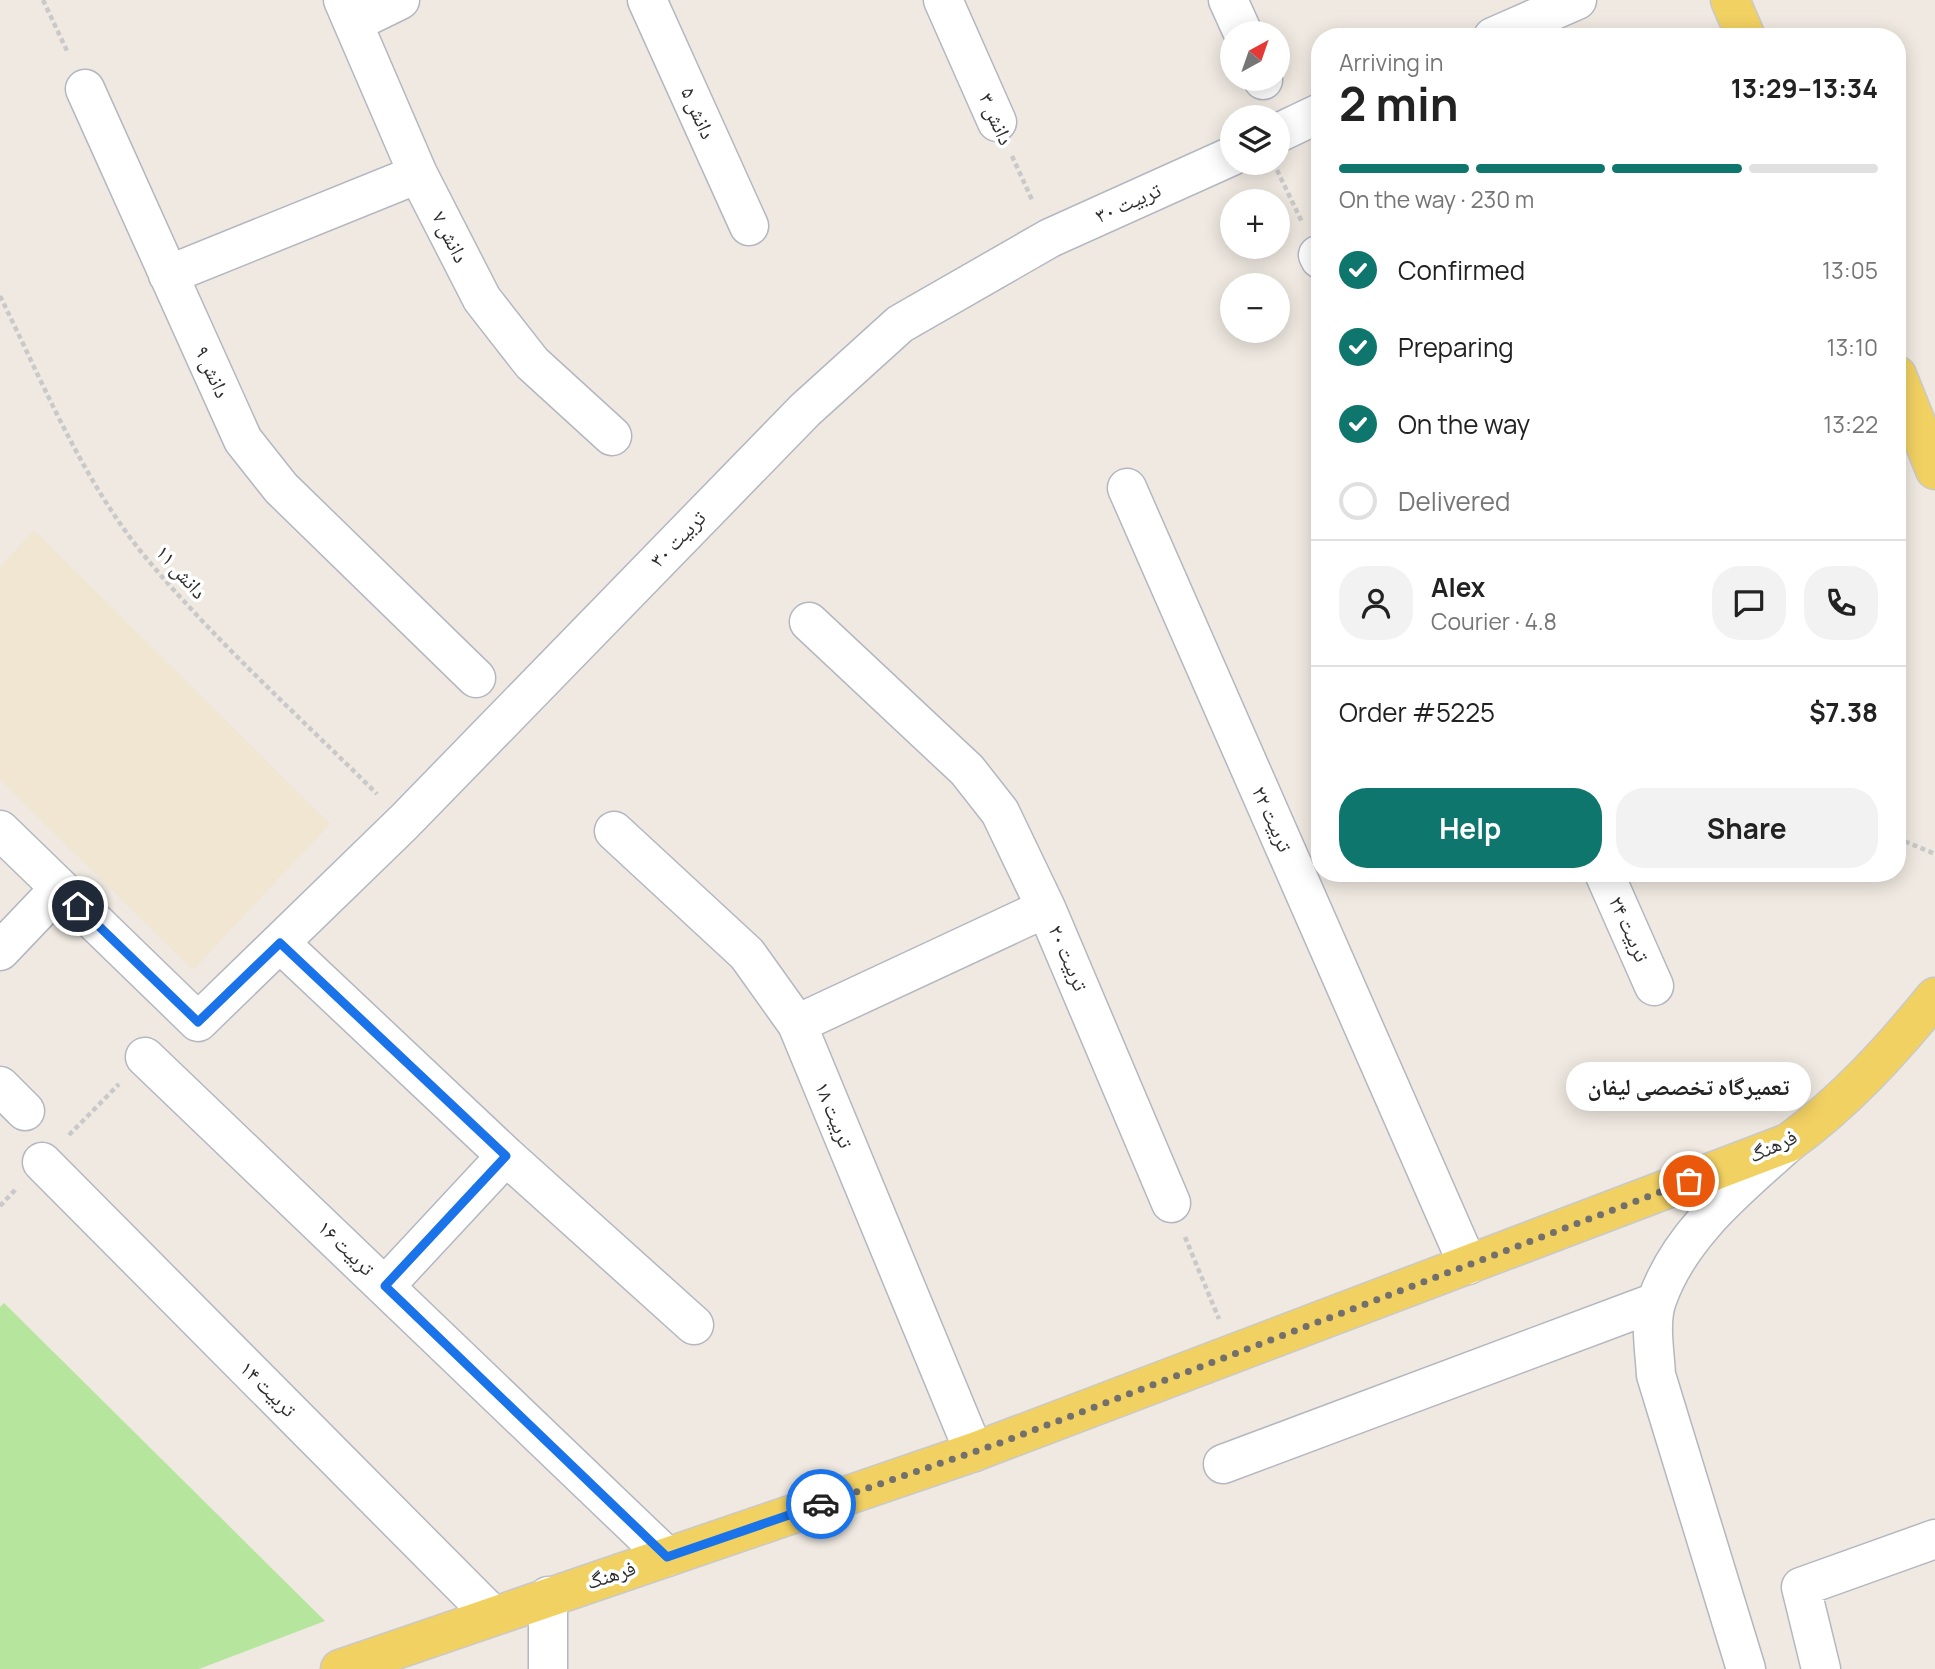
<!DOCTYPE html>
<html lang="en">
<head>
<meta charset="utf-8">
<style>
	body { margin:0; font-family:Manrope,"Noto Naskh Arabic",sans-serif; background:#f2f2f2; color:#222; height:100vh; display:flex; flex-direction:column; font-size:26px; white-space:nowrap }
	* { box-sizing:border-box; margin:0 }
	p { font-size:23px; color:#767676 }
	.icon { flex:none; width:38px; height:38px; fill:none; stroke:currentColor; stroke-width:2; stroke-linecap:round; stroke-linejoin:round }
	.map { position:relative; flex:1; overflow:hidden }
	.drawer { position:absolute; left:1311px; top:28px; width:595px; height:854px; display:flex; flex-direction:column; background:#fff; border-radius:28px; box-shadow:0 4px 18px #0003 }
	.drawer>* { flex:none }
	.needle { width:46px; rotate:40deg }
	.buttons { position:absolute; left:1220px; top:21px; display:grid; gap:14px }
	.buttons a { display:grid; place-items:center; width:70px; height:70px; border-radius:50%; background:#fff; box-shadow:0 4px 18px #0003; font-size:35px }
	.pin { position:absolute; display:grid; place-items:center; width:60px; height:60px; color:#fff; margin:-30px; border:4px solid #fff; border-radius:50%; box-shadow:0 2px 7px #0007 }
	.courier { position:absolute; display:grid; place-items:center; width:70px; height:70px; margin:-35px; border:5px solid #1a73e8; border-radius:50%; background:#fff; color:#222; box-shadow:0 2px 9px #0007 }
	.bubble { position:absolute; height:49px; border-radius:24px; background:#fff; box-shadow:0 4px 18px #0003; font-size:23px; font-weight:700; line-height:49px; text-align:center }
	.overview em { font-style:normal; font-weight:700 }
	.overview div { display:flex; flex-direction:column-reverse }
	.overview { display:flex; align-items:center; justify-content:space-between; height:119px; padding:0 28px }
	h1 { font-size:46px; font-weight:700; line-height:52px }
	.bar { display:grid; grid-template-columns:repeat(4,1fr); gap:10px 7px; align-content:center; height:84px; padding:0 28px }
	.bar i { height:9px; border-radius:5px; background:#e0e0e0 }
	.bar .on { background:#0f766e }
	.bar p { grid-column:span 4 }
	.line { display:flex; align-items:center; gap:18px; padding:0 28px; border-top:2px solid #e0e0e0 }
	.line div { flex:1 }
	.round { display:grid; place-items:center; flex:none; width:74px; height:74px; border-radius:28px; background:#f2f2f2 }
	ol { padding:0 28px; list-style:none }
	li { display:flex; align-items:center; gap:21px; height:77px }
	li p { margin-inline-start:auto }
	li .icon { padding:7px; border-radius:50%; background:#0f766e; color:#fff; stroke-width:4 }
	li:last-child { color:#767676 }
	li i { width:38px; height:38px; border:4px solid #e0e0e0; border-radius:50% }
	.cta { display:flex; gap:14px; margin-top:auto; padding:14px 28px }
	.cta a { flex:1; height:80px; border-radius:28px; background:#0f766e; color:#fff; font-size:28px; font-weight:700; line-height:80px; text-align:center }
	.cta a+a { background:#f2f2f2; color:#222 }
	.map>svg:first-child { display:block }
	.education { fill:#f0e6d1 }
	.green { fill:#b6e59e }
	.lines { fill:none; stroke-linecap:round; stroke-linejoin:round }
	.minor-casing { stroke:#b4b7c1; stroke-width:41 }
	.major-casing { stroke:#c9c9c9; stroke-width:41 }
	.path { stroke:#c9c9c9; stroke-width:4.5; stroke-dasharray:5 3.5; stroke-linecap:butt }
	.minor { stroke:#fff; stroke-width:38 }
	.major { stroke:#f2d163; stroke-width:38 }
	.done { stroke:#726f6d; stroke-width:7; stroke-dasharray:0 12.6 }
	.route { stroke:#1a73e8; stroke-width:9 }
	.labels { text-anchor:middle; stroke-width:7; stroke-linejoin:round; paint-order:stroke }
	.street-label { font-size:21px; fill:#2e2e2e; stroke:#fff }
</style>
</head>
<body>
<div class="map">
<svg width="1935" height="1669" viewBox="0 0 1935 1669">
	<rect width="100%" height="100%" fill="#efe9e1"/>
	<!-- education -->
	<path class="education" d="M 34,530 L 330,824 L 193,970 L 0,780 L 0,567 Z"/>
	<!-- green -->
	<path class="green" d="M 4,1303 L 325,1621 L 199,1669 L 0,1669 L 0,1307 Z"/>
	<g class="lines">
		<defs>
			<path id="minor" d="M 343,0 L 418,174 L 482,299 L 532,363 L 612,436
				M 647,0 L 749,226
				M 943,0 L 997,122
				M 1228,0 L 1243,33
				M 353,23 L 400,0
				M 1493,37 L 1577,0
				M 1263,79 L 1263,80
				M 85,89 L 243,440 L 281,488 L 476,678
				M 1278,133 L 1320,113
				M 1318,255 L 1320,259
				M 168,275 L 418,174
				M 1127,488 L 1468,1265
				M 809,622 L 967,770 L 1000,812 L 1046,908 L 1171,1203
				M 0,830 L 198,1022 L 404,822 L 805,410 L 900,324 L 1050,238 L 1232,156
				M 614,831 L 747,954 L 797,1024 L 974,1452
				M 1604,873 L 1654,986
				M 280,943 L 506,1156 L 694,1325
				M 0,951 L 60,888
				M 797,1024 L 1046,908
				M 145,1057 L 667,1557
				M 0,1086 L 25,1111
				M 42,1162 L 493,1616
				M 385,1286 L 506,1156
				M 1223,1464 L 1656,1302
				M 548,1596 L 548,1669
				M 1746,1669 L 1656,1375 C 1655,1353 1649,1322 1657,1300 C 1680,1234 1738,1188 1788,1143
				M 1821,1669 L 1801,1587 L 1935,1539"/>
			<path id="major" d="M 1730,0 L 1746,37
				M 1897,375 L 1935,470
				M 340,1669 L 974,1452 L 1788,1143 C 1844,1103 1892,1050 1935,997"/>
		</defs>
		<!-- minor casing -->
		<use href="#minor" class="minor-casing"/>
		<!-- major casing -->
		<use href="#major" class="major-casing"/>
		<!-- path -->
		<path class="path" d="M 43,0 L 68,53
			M 1012,156 L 1033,202
			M 1277,170 L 1302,222
			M 0,296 C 44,385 83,482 147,559 C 217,643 300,717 377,794
			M 1897,838 L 1935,854
			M 69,1135 L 119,1084
			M 0,1206 L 16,1189
			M 1185,1237 L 1219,1319"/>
		<!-- minor -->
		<use href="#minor" class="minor"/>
		<!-- major -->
		<use href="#major" class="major"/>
	</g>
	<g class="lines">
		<!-- done -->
		<path class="done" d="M 821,1504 L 1000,1443 L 1689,1181"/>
		<!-- route -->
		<path class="route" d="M 78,906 L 198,1022 L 280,943 L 506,1156 L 385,1286 L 667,1557 L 821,1504"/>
	</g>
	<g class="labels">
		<!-- street labels -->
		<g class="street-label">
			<text transform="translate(698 113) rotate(66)" y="7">دانش ۵</text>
			<text transform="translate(996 119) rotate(66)" y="7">دانش ۳</text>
			<text transform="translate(1128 203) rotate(-24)" y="7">تربیت ۳۰</text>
			<text transform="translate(450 237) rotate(63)" y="7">دانش ۷</text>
			<text transform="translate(212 372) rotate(65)" y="7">دانش ۹</text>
			<text transform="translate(678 539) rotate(-46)" y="7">تربیت ۳۰</text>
			<text transform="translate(181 572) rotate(48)" y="7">دانش ۱۱</text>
			<text transform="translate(1272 819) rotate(66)" y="7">تربیت ۲۲</text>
			<text transform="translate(1629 929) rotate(66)" y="7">تربیت ۲۴</text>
			<text transform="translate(1068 958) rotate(67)" y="7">تربیت ۲۰</text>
			<text transform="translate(834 1115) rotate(68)" y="7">تربیت ۱۸</text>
			<text transform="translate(1773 1146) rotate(-25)" y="7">فرهنگ</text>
			<text transform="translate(346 1248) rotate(44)" y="7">تربیت ۱۶</text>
			<text transform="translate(268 1389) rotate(45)" y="7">تربیت ۱۴</text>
			<text transform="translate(611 1575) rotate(-18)" y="7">فرهنگ</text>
		</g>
	</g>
</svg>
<div class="buttons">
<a><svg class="needle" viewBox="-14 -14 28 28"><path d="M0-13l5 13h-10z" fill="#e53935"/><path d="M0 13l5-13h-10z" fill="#767676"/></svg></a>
<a><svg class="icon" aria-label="layers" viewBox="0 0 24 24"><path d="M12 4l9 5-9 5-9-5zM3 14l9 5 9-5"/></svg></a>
<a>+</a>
<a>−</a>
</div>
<div class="pin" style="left:1689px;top:1181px;background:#ea580c"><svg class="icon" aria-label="bag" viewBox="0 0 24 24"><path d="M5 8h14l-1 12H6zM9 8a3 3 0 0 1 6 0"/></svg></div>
<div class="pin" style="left:78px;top:906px;background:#1f2937"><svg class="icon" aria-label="home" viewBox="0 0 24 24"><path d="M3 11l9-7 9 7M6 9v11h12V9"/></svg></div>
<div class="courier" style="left:821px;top:1504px"><svg class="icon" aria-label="car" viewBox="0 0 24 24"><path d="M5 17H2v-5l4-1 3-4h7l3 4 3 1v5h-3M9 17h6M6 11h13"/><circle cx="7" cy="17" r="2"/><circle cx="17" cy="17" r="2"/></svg></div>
<div class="bubble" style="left:1566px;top:1062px;width:245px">تعمیرگاه تخصصی لیفان</div>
<section class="drawer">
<div class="overview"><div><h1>2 min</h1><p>Arriving in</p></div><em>13:29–13:34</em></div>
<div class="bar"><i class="on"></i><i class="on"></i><i class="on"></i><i></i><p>On the way · 230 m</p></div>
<ol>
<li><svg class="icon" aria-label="check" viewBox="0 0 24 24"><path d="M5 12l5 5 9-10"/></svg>Confirmed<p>13:05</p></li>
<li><svg class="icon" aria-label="check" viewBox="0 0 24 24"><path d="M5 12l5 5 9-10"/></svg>Preparing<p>13:10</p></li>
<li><svg class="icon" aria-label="check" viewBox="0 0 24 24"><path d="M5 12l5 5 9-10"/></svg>On the way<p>13:22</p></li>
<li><i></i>Delivered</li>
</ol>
<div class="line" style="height:126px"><a class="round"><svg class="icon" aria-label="person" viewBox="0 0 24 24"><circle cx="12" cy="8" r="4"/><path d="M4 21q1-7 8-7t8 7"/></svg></a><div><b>Alex</b><p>Courier · 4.8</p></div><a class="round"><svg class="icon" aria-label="chat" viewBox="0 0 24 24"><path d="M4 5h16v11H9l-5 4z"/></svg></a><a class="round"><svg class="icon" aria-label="phone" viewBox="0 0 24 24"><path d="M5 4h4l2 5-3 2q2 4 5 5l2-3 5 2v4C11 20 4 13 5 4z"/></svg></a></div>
<div class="line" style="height:91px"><div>Order #5225</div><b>$7.38</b></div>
<div class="cta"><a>Help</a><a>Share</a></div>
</section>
</div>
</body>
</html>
